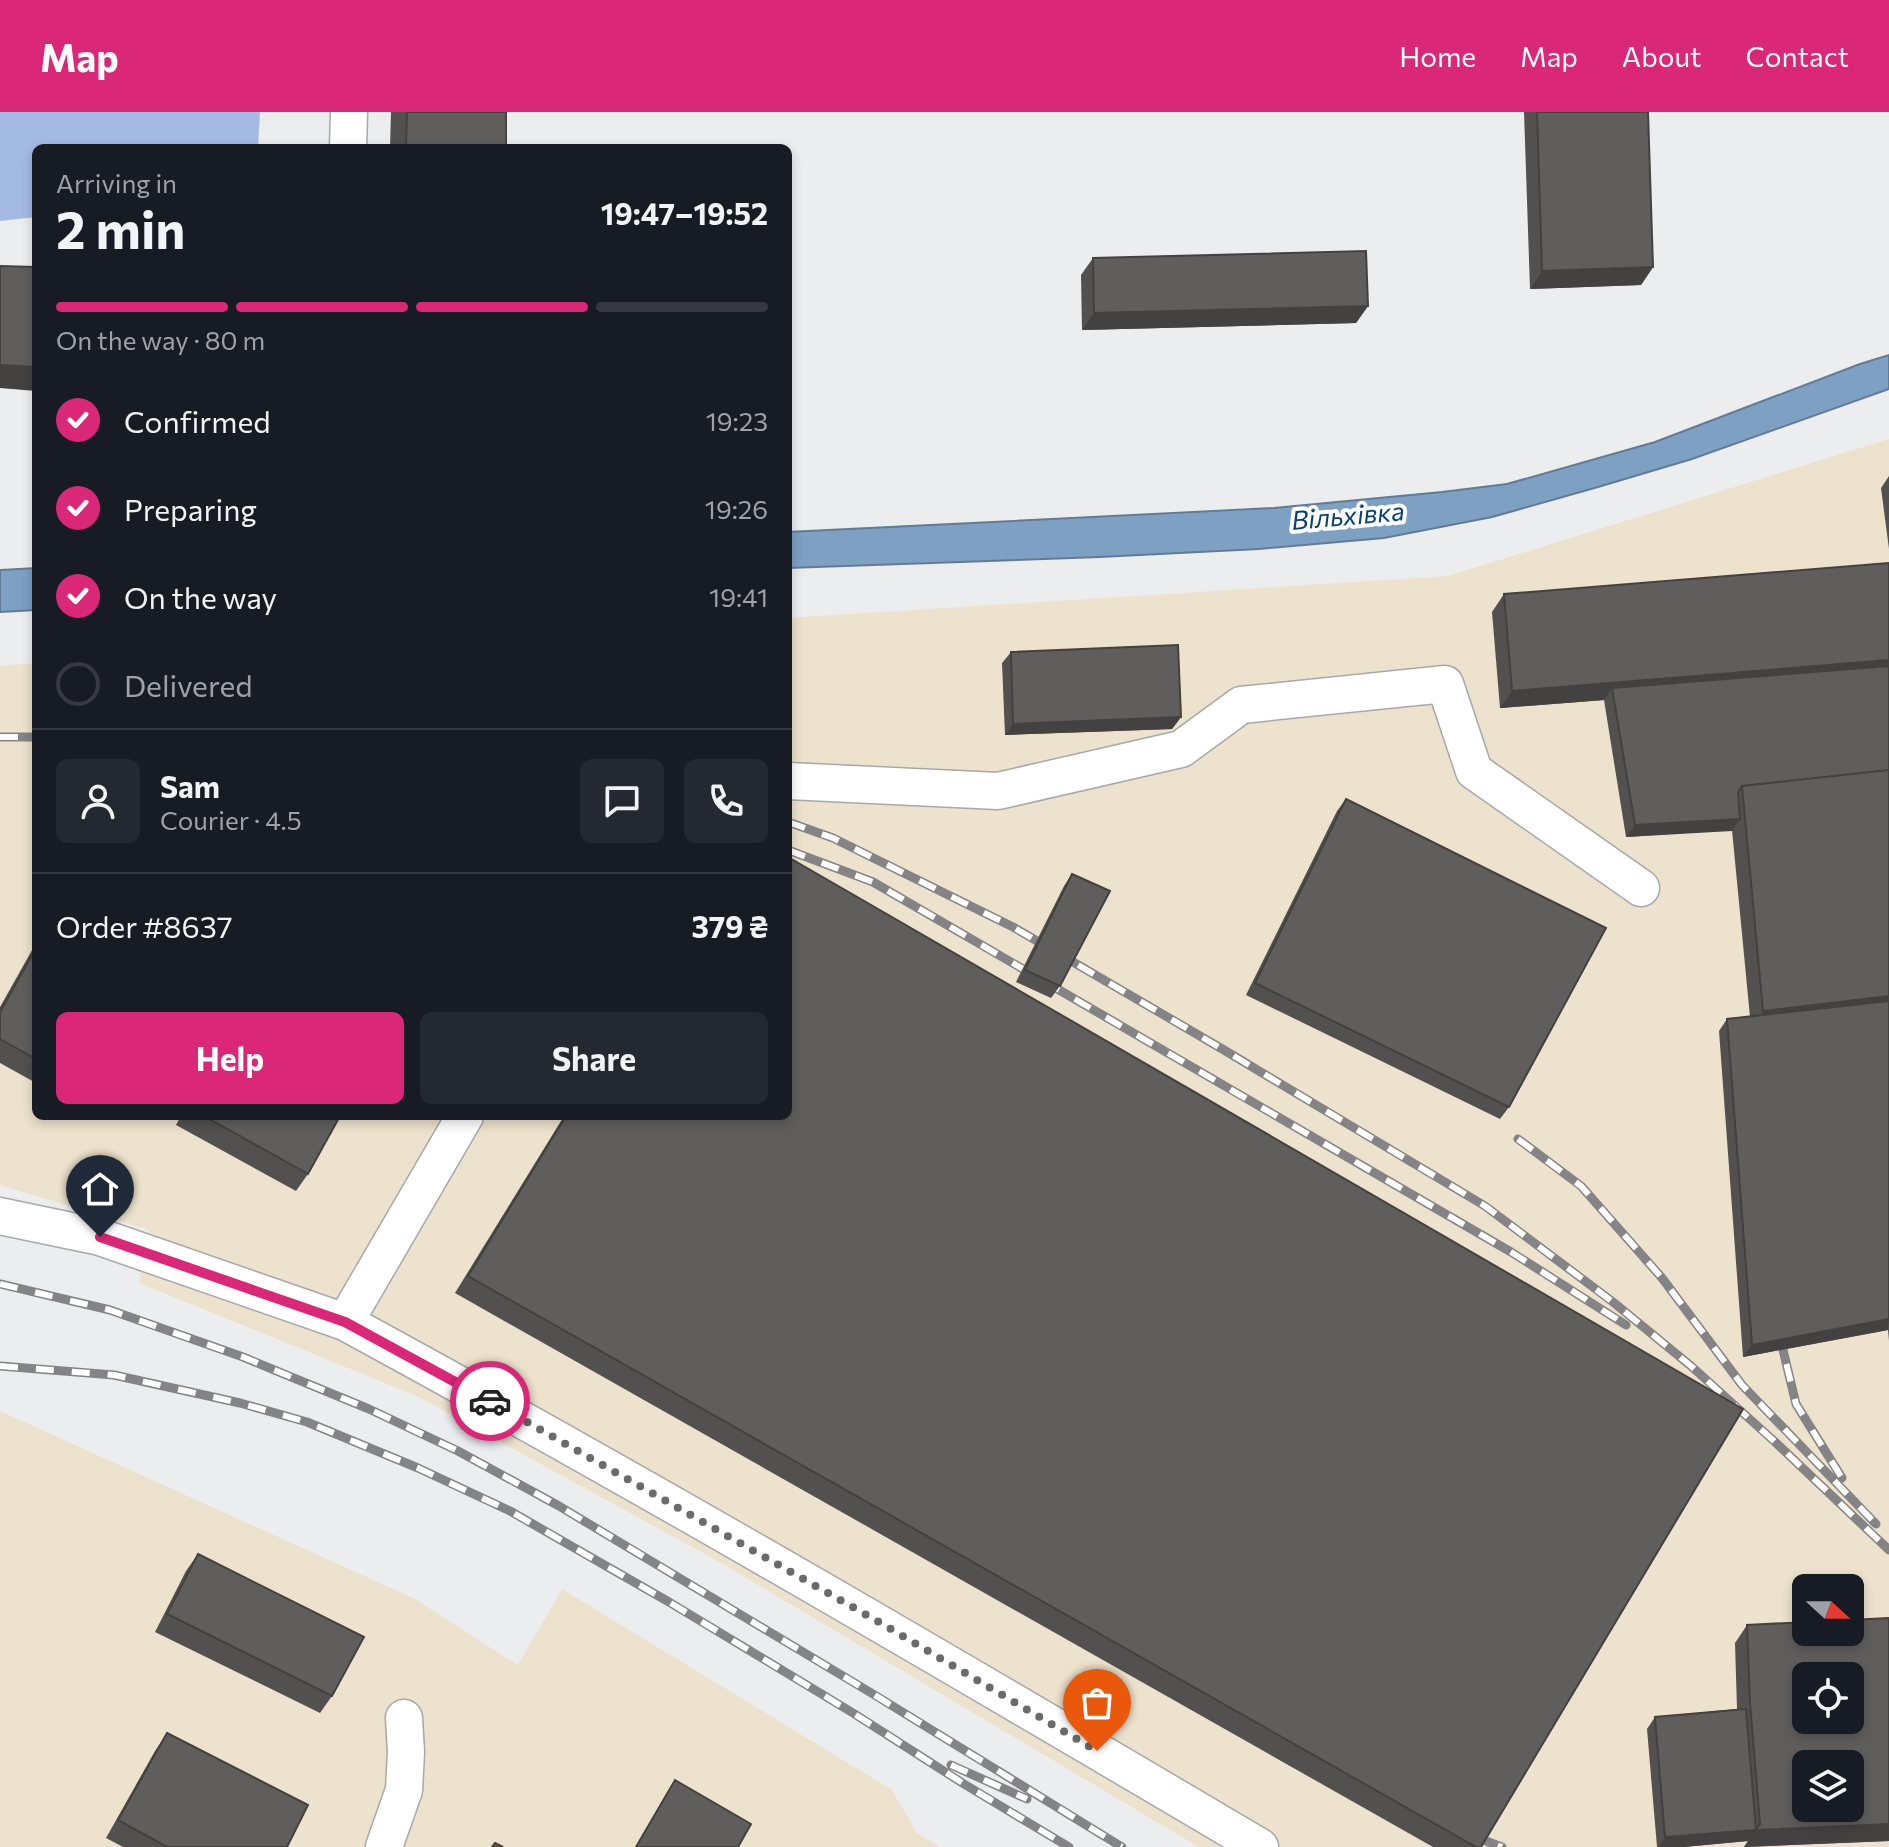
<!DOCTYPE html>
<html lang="en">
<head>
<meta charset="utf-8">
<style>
	body { margin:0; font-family:Commissioner,sans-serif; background:#242831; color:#f1f3f6; height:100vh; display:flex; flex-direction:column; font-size:30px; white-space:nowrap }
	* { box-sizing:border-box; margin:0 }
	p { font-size:26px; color:#9ea1a6 }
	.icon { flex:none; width:44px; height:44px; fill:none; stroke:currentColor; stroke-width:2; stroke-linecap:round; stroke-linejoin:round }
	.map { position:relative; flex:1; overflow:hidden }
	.side { position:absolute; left:32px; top:32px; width:760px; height:976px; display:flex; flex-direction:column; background:#171b24; border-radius:12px; box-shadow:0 4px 12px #0003 }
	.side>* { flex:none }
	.needle { width:52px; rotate:111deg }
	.tools { position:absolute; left:1792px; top:1462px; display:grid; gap:16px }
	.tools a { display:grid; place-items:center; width:72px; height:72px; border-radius:12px; background:#171b24; box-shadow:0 4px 12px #0003; font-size:40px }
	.pin { position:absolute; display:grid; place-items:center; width:68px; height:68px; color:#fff; margin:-82px -34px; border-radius:50% 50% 50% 0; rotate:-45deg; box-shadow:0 0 8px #0007 }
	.pin .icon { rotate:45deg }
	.courier { position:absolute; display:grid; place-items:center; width:80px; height:80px; margin:-40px; border:6px solid #db2777; border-radius:50%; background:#fff; color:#222; box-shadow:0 2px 10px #0007 }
	.headline em { font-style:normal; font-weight:700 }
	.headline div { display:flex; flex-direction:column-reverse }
	.headline { display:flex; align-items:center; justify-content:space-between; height:136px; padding:0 24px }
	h1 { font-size:52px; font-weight:700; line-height:60px }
	.bar { display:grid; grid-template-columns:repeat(4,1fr); gap:12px 8px; align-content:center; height:96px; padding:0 24px }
	.bar i { height:10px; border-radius:6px; background:#363941 }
	.bar .selected { background:#db2777 }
	.bar p { grid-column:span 4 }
	.line { display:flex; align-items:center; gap:20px; padding:0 24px; border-top:2px solid #363941 }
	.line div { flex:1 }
	.round { display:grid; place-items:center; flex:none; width:84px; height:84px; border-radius:12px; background:#242831 }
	ol { padding:0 24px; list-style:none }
	li { display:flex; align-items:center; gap:24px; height:88px }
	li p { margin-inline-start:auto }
	li .icon { padding:8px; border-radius:50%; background:#db2777; color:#fff; stroke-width:4 }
	li:last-child { color:#9ea1a6 }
	li i { width:44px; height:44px; border:4px solid #363941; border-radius:50% }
	.cta { display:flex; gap:16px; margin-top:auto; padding:16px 24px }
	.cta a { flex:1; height:92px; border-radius:12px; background:#db2777; color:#fff; font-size:32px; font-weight:700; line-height:92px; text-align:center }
	.cta a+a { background:#242831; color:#f1f3f6 }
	header { display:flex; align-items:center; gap:48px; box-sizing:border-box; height:112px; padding:0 40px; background:#db2777; color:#fff }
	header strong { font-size:38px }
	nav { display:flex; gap:44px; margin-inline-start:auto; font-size:28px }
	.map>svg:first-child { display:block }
	.industrial { fill:#ede2cd; fill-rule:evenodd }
	.green { fill:#a3bae3 }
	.water { fill:#7da0c3; stroke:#637b94; stroke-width:2 }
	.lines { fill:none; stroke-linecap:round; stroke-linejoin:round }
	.minor-casing { stroke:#a6a8aa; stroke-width:39 }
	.minor { stroke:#fff; stroke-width:36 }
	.rail-casing { stroke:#848486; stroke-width:9 }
	.rail { stroke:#fff; stroke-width:6; stroke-dasharray:18; stroke-linecap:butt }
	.wall { fill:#53514f }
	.shaded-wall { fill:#434240 }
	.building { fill:#605e5c; stroke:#434240; stroke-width:2; fill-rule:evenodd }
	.done { stroke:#6b6b6c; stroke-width:8; stroke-dasharray:0 14.4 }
	.route { stroke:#db2777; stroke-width:10 }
	.labels { text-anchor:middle; stroke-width:8; stroke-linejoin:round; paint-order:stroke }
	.water-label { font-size:26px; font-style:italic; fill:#0a416e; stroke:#fff }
</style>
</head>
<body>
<header>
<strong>Map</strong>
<nav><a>Home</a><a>Map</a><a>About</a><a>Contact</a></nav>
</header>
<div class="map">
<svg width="1889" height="1735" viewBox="0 0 1889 1735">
	<rect width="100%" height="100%" fill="#ecedef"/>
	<!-- industrial -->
	<path class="industrial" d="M 1889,327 L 1889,1735 L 1199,1735 L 723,1452 L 417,1284 L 139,1171 L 149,1118 L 0,1073 L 0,554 L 36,551 L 36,1004 L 788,1004 L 788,506 L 1448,464 ZM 1806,1476 L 1850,1476 L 1850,1520 L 1806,1520 ZM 1806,1564 L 1850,1564 L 1850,1608 L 1806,1608 ZM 1806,1652 L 1850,1652 L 1850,1696 L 1806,1696 Z
		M 0,1299 L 413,1486 L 518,1553 L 562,1477 L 892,1678 L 917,1721 L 939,1735 L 0,1735 Z"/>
	<!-- green -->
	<path class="green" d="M 0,0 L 260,0 L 258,36 L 36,36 L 36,105 L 0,109 Z"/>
	<!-- water -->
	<path class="water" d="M 1889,243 L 1889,277 L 1692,347 L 1598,375 L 1492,405 L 1384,426 L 1259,437 L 1100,445 L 788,456 L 788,420 L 1274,396 L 1442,380 L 1507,372 L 1655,330 L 1860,252 Z
		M 36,456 L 36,498 L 0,500 L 0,458 Z"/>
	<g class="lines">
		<defs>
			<path id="minor" d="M 348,36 L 349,0
				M 788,669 L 998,679 L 1181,637 L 1241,593 L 1445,572 L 1474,659 L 1641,776
				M 0,1104 L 100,1125 L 345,1210 L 465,1004
				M 345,1210 C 654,1378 957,1556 1260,1735
				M 384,1735 L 404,1678 L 406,1640 L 404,1606"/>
		</defs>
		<!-- minor casing -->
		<use href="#minor" class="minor-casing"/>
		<!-- minor -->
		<use href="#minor" class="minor"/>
		<defs>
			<path id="rail" d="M 0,625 L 36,625
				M 788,710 L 833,726 L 1013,815 L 1224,938 L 1485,1094 L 1613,1190 L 1691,1254 L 1774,1329 L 1889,1438
				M 788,738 L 873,770 L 1511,1140 L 1626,1213
				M 1518,1027 L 1581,1074 L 1662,1166 L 1742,1273 L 1876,1412
				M 0,1172 L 110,1198 L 243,1245 L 369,1297 L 458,1339 L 559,1394 L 873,1582 L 1122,1735
				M 1778,1217 L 1796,1292 L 1842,1366
				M 0,1254 L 114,1263 L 240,1291 L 307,1310 L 418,1356 L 510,1399 L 669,1490 L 853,1601 L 964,1672 L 1069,1735
				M 951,1653 L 1027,1687
				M 1464,1721 L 1502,1735"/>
		</defs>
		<!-- rail casing -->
		<use href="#rail" class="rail-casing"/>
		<!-- rail -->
		<use href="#rail" class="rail"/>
	</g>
	<!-- wall -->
	<path class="wall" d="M 391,0 L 506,0 L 506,36 L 390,36 Z
		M 1524,0 L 1648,0 L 1653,155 L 1641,173 L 1530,177 Z
		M 1093,146 L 1368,194 L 1356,211 L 1082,218 L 1081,163 Z
		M 1889,364 L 1889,437 L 1881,376 Z
		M 1889,451 L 1889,1229 L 1888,1218 L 1743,1245 L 1719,919 L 1727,907 L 1750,905 L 1732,718 L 1626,725 L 1604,588 L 1500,596 L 1492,500 L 1504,482 Z
		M 1011,540 L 1181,605 L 1172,617 L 1005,623 L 1002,551 Z
		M 1346,687 L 1509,995 L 1500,1007 L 1246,883 L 1337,699 Z
		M 1072,762 L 1060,874 L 1051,886 L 1016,870 L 1064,774 Z
		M 36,831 L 36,971 L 0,951 L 0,895 Z
		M 181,1004 L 340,1004 L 308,1062 L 296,1079 L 176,1013 Z
		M 564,1004 L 788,1004 L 1481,1735 L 1433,1735 L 455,1181 Z
		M 198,1442 L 332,1584 L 320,1601 L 155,1520 L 186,1459 Z
		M 1747,1513 L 1889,1729 L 1744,1735 L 1748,1729 L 1683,1735 L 1657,1735 L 1647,1617 L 1655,1605 L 1737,1597 L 1735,1531 Z
		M 167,1621 L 287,1735 L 123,1735 L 106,1726 L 155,1639 Z"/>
	<!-- shaded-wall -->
	<path class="shaded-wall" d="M 1653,155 L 1641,173 L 1530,177 L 1542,159 Z
		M 1368,194 L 1356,211 L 1082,218 L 1094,201 Z
		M 0,253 L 36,255 L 36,279 L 0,276 Z
		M 1889,548 L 1889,565 L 1612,576 L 1604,588 L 1500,596 L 1512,579 Z
		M 1181,605 L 1172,617 L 1005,623 L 1013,612 Z
		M 1740,707 L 1732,719 L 1626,725 L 1635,713 Z
		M 1889,884 L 1889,900 L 1751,917 L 1763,899 Z
		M 1889,1207 L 1888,1218 L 1743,1245 L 1752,1233 Z
		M 1889,1712 L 1889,1729 L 1744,1735 L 1748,1729 L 1683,1735 L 1659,1735 L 1665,1725 L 1756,1718 Z"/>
	<!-- building -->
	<path class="building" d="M 407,0 L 506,0 L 506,36 L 406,36 Z
		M 1537,0 L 1648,0 L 1653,155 L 1542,159 Z
		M 1366,139 L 1368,194 L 1094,201 L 1093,146 Z
		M 0,154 L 36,155 L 36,255 L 0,253 Z
		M 1889,451 L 1889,548 L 1512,579 L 1504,482 Z
		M 1178,533 L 1181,605 L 1013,612 L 1011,540 Z
		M 1889,554 L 1889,658 L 1742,674 L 1738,680 L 1740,707 L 1635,713 L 1612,576 Z
		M 1889,658 L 1889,884 L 1763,899 L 1742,674 Z
		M 1346,687 L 1606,816 L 1509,995 L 1255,871 Z
		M 788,745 L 1743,1297 L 1481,1735 L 1476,1735 L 468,1164 L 566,1004 L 788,1004 Z
		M 1072,762 L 1110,779 L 1060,874 L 1025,858 Z
		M 36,836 L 36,947 L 0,927 L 0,900 Z
		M 1889,889 L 1889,1207 L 1752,1233 L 1727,907 Z
		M 204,1004 L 340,1004 L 308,1062 Z
		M 198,1442 L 364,1525 L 332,1584 L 167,1502 Z
		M 1889,1506 L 1889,1712 L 1755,1718 L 1760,1712 L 1750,1591 L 1747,1513 L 1806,1510 L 1806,1520 L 1850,1520 L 1850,1508 ZM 1806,1564 L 1850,1564 L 1850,1608 L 1806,1608 ZM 1806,1652 L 1850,1652 L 1850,1696 L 1806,1696 Z
		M 1746,1597 L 1756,1718 L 1665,1725 L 1655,1605 Z
		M 167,1621 L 308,1693 L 287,1735 L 167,1735 L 118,1708 Z
		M 675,1668 L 751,1712 L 738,1735 L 636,1735 Z
		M 495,1731 L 503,1735 L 492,1735 Z"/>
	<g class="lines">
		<!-- done -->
		<path class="done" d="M 490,1289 L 879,1510 L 1097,1639"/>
		<!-- route -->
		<path class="route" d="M 100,1125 L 345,1210 L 490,1289"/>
	</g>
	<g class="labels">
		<!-- water labels -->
		<g class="water-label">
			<text transform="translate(1348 404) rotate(-5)" y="9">Вільхівка</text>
		</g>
	</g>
</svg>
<div class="tools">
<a><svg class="needle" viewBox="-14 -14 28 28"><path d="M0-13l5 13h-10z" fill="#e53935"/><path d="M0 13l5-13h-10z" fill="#9ea1a6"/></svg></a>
<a><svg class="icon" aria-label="locate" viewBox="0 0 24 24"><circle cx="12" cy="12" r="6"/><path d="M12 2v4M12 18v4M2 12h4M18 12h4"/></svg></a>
<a><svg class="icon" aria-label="layers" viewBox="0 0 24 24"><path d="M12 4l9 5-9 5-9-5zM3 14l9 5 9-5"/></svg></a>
</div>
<div class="pin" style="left:1097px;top:1639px;background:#ea580c"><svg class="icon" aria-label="bag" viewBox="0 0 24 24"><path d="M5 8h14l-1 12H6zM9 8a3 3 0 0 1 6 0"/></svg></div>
<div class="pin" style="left:100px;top:1125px;background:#1f2937"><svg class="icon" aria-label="home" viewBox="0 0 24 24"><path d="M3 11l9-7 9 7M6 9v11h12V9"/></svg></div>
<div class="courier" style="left:490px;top:1289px"><svg class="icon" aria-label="car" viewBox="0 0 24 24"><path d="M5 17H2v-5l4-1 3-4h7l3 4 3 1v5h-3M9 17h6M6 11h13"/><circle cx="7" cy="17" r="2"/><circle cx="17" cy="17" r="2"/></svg></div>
<section class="side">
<div class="headline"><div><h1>2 min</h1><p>Arriving in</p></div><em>19:47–19:52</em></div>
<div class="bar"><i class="selected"></i><i class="selected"></i><i class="selected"></i><i></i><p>On the way · 80 m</p></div>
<ol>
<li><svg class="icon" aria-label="check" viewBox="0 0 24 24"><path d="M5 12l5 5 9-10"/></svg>Confirmed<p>19:23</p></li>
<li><svg class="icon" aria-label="check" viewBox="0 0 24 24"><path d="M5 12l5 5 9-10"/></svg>Preparing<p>19:26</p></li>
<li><svg class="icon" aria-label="check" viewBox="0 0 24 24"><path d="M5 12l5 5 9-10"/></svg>On the way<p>19:41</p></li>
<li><i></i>Delivered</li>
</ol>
<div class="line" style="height:144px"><a class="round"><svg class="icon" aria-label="person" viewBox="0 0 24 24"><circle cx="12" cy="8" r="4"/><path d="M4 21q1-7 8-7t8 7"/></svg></a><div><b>Sam</b><p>Courier · 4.5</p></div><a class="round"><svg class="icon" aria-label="chat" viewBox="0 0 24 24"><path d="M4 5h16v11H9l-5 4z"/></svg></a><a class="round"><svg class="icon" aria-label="phone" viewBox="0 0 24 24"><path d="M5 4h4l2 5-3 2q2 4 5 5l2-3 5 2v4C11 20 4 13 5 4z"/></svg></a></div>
<div class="line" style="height:104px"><div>Order #8637</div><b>379 ₴</b></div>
<div class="cta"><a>Help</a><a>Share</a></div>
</section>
</div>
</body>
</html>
